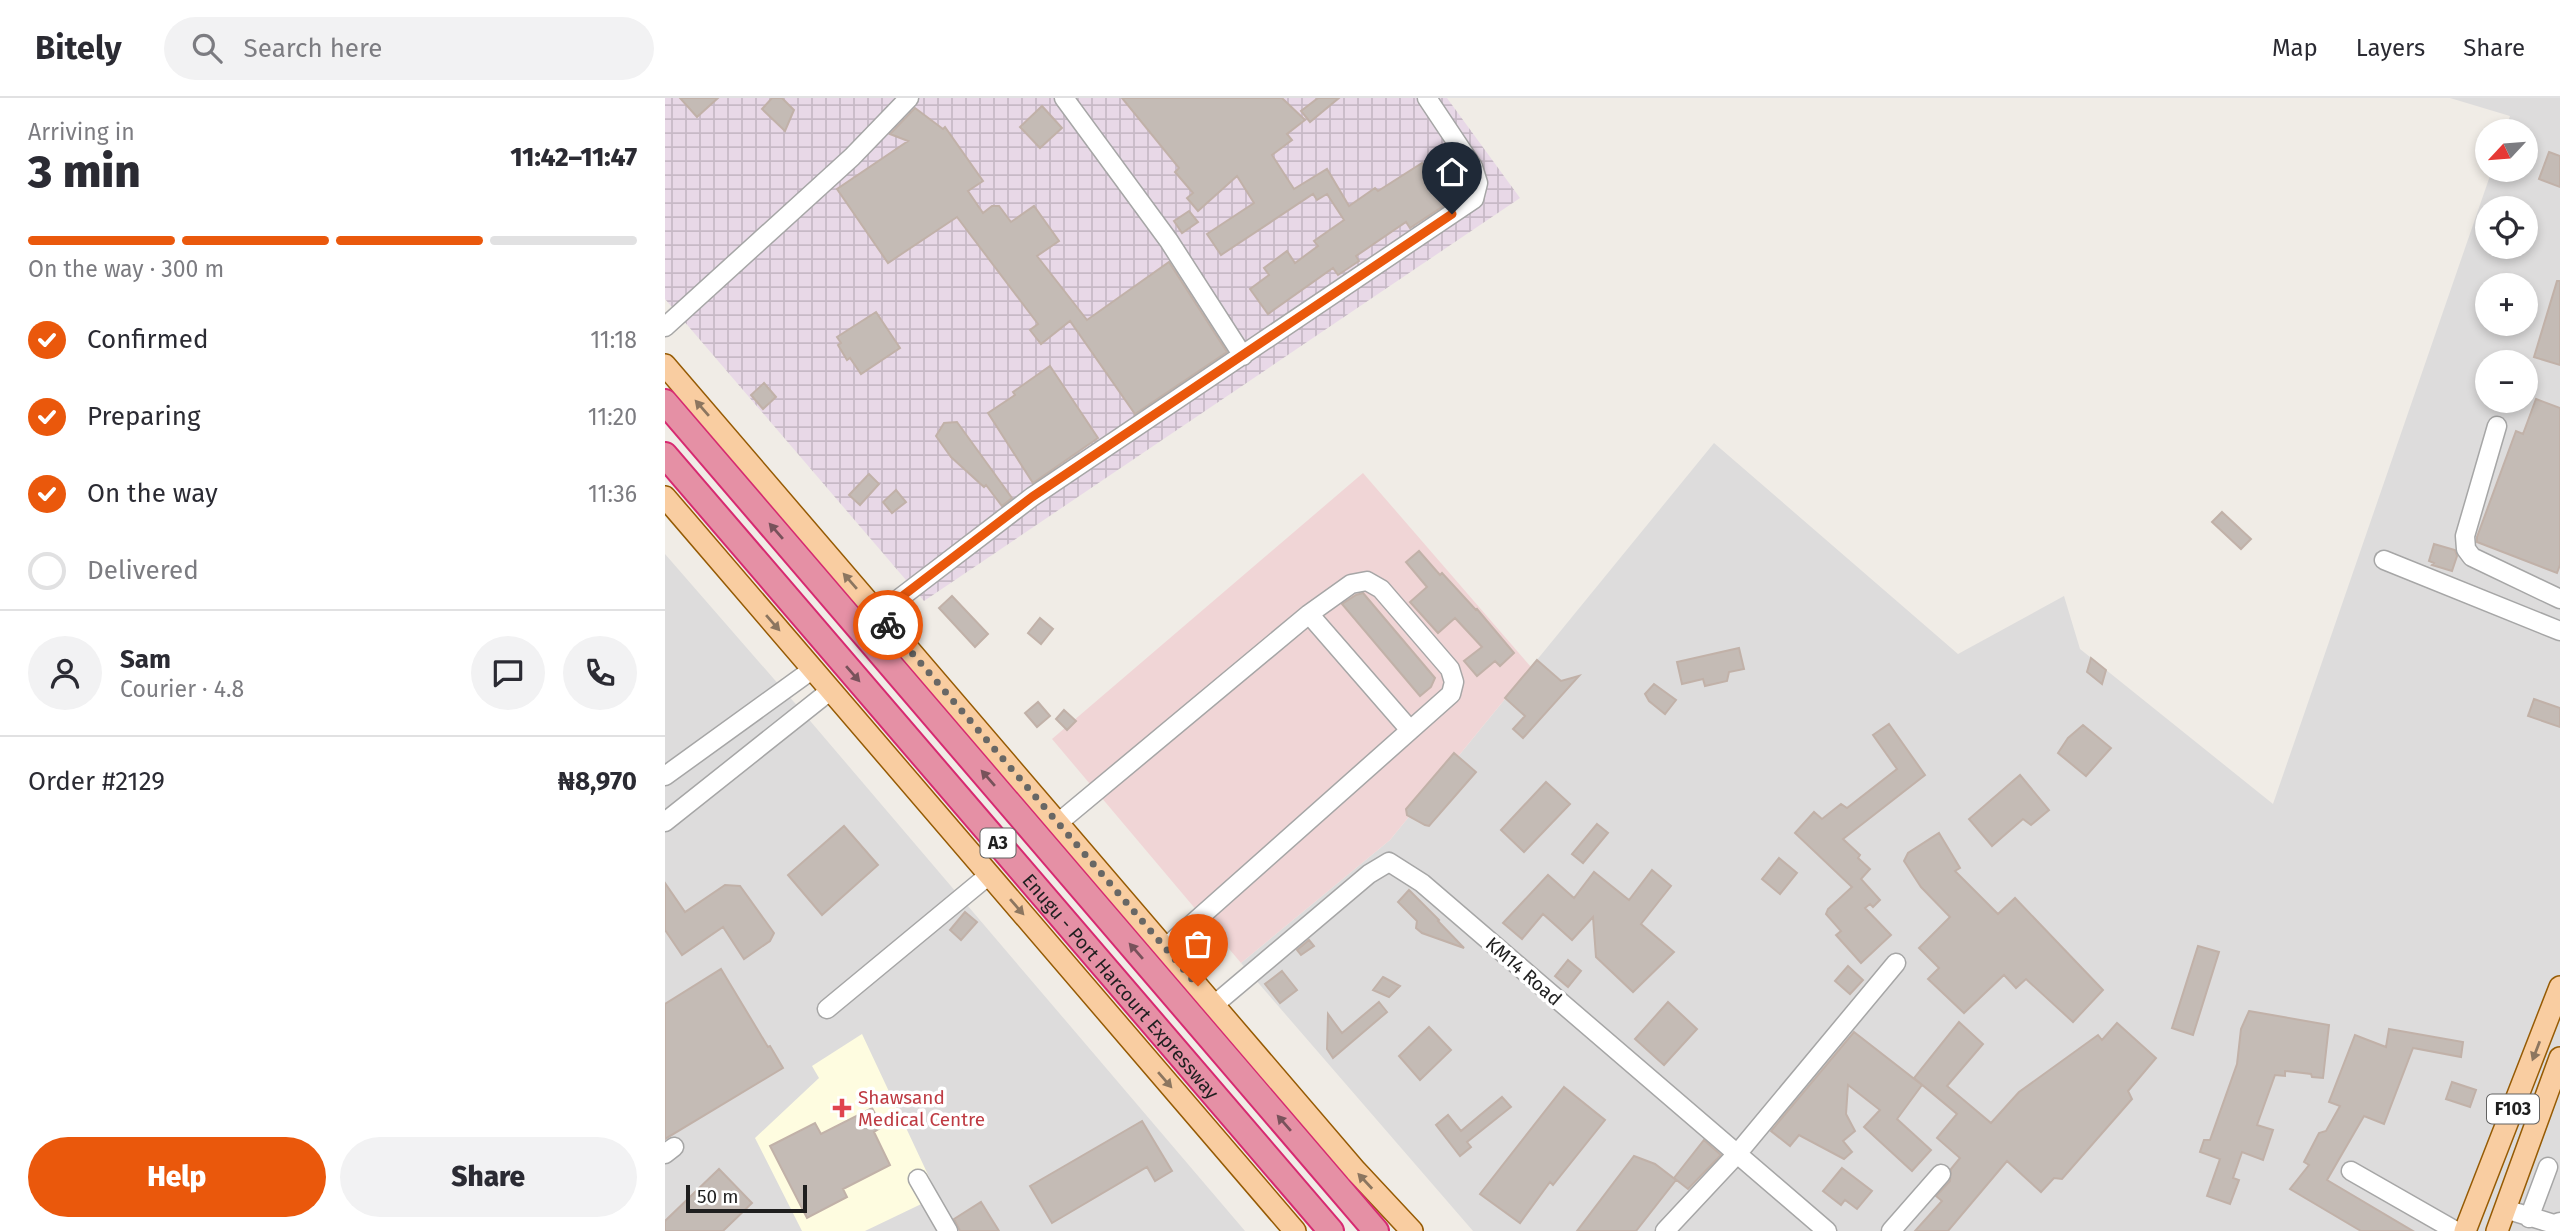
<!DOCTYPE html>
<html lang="en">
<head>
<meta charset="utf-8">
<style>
	body { margin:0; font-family:"Fira Sans",sans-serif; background:#f2f2f3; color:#2b2b33; height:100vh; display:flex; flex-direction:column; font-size:26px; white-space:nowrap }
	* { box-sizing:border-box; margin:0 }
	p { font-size:23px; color:#7c7c81 }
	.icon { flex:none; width:38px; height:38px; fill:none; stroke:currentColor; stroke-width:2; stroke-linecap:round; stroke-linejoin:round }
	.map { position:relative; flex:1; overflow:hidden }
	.panel { display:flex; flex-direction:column; background:#fff; width:665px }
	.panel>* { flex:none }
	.needle { width:46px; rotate:244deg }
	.buttons { position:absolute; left:1810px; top:21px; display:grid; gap:14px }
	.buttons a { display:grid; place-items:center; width:63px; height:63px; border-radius:50%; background:#fff; box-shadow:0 4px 10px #0003; font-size:35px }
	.scale { position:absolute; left:21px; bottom:18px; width:121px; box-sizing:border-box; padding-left:7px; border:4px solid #1f1f1f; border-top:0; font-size:19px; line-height:24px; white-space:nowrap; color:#1f1f1f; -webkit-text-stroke:5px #fff; paint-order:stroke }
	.pin { position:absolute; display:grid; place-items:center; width:60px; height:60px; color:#fff; margin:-72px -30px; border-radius:50% 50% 50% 0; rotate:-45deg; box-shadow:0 0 7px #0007 }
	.pin .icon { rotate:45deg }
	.courier { position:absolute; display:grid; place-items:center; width:70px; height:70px; margin:-35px; border:5px solid #ea580c; border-radius:50%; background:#fff; color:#222; box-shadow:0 2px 9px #0007 }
	.summary em { font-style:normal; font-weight:800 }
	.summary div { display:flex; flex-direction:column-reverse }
	.summary { display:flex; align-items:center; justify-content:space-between; height:119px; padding:0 28px }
	h1 { font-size:46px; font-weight:800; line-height:52px }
	.bar { display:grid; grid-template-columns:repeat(4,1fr); gap:10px 7px; align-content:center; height:84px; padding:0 28px }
	.bar i { height:9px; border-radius:5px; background:#e1e1e2 }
	.bar .on { background:#ea580c }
	.bar p { grid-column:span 4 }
	.line { display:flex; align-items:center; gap:18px; padding:0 28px; border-top:2px solid #e1e1e2 }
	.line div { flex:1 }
	.round { display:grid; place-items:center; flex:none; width:74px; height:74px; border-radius:37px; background:#f2f2f3 }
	ol { padding:0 28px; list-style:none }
	li { display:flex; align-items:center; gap:21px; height:77px }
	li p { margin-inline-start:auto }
	li .icon { padding:7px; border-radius:50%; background:#ea580c; color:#fff; stroke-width:4 }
	li:last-child { color:#7c7c81 }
	li i { width:38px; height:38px; border:4px solid #e1e1e2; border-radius:50% }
	.action { display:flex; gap:14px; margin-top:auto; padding:14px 28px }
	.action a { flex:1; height:80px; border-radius:42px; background:#ea580c; color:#fff; font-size:28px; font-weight:800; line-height:80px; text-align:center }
	.action a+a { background:#f2f2f3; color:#2b2b33 }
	header { display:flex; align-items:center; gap:42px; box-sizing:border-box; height:98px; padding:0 35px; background:#fff; border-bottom:2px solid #e1e1e2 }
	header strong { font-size:33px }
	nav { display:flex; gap:38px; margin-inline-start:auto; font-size:24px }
	.search { width:490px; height:63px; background:#f2f2f3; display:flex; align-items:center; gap:18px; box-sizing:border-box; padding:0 24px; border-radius:38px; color:#7c7c81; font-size:26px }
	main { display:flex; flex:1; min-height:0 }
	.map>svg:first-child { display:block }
	.residential { fill:#dddcdc; fill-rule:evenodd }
	.commercial { fill:#f0d5d6 }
	.industrial { fill:url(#industrial-grid) }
	.education { fill:#fefce0 }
	.building { fill:#c4bbb5; stroke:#c1b1a8; stroke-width:2 }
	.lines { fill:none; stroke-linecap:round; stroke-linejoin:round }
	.minor-casing { stroke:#a6a6a6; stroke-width:21 }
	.major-casing { stroke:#965b04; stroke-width:24 }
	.highway-casing { stroke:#d72a71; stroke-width:28 }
	.minor { stroke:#fff; stroke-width:18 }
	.major { stroke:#f9cda1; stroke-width:21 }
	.highway { stroke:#e590a5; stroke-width:24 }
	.oneway { fill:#8c7660 }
	.oneway2 { fill:#78525b }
	.done { stroke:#686765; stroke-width:7; stroke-dasharray:0 12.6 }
	.route { stroke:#ea580c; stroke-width:9 }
	.health-dot { fill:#e0444e; stroke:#fff; stroke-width:2.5 }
	.labels { text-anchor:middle; stroke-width:7; stroke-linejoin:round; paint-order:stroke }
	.shield { fill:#fff; stroke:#626262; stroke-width:2 }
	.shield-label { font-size:18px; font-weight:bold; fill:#1f1f1f }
	.street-label { font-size:19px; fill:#1f1f1f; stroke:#fff }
	.health-label { font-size:19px; fill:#be3a42; stroke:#fff; text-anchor:start }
</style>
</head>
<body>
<header>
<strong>Bitely</strong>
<div class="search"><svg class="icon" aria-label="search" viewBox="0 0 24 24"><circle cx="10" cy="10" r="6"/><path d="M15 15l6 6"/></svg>Search here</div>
<nav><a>Map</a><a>Layers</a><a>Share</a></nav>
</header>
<main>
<section class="panel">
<div class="summary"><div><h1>3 min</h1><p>Arriving in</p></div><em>11:42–11:47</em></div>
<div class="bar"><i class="on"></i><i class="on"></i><i class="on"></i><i></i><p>On the way · 300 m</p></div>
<ol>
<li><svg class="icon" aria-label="check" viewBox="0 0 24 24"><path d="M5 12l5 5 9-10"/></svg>Confirmed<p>11:18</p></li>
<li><svg class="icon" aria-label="check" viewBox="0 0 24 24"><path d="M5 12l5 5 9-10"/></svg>Preparing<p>11:20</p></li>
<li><svg class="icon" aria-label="check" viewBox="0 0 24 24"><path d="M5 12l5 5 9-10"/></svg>On the way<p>11:36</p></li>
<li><i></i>Delivered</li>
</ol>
<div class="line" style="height:126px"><a class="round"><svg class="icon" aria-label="person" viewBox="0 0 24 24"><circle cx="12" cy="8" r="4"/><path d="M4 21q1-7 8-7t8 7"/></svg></a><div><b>Sam</b><p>Courier · 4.8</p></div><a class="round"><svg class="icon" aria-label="chat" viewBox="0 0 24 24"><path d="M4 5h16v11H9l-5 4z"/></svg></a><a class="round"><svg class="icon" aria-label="phone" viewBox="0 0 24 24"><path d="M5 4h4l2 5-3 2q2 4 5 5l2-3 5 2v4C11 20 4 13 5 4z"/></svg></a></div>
<div class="line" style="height:91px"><div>Order #2129</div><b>₦8,970</b></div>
<div class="action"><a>Help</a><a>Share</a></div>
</section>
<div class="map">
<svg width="1895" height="1133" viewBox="0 0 1895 1133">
	<defs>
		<pattern id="industrial-grid" width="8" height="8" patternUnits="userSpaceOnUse" patternTransform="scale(1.75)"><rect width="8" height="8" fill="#e8d8e7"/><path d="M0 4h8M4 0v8" fill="none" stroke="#c7b9c6"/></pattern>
	</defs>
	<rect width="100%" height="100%" fill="#f0ece6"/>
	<!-- residential -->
	<path class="residential" d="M 1785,0 L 1895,0 L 1895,1133 L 808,1133 L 576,865 L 725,742 L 1049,345 L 1293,556 L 1399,498 L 1415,551 L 1608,706 L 1827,72 L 1860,72 L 1860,33 L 1840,33 L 1845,18 ZM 1822,110 L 1860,110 L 1860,149 L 1822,149 ZM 1822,187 L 1860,187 L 1860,226 L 1822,226 ZM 1822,264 L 1860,264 L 1860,303 L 1822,303 Z
		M 0,456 L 135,611 L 580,1133 L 0,1133 Z"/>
	<!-- commercial -->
	<path class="commercial" d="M 698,375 L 866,569 L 725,742 L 576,865 L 387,641 Z"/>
	<!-- industrial -->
	<path class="industrial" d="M 0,0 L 782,0 L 855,100 L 259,503 L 0,201 Z"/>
	<!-- education -->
	<path class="education" d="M 197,936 L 273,1098 L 200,1133 L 137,1133 L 90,1040 L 154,980 L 147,968 Z"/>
	<!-- building -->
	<path class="building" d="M 15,0 L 53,0 L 32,19 Z
		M 107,0 L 117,0 L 129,12 L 120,33 L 97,11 Z
		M 457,0 L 617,0 L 640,22 L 622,36 L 627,42 L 607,57 L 629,91 L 662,71 L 684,108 L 710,90 L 713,93 L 757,65 L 759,67 L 783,52 L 798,74 L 800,89 L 780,101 L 783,105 L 745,130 L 741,124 L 691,158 L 694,163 L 673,177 L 668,170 L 603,216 L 585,191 L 604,177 L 599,170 L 622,153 L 630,165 L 653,148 L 649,143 L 679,122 L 662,96 L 652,102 L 648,96 L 556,157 L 542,136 L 589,105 L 572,78 L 533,113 L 522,100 L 528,95 L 510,74 L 514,70 Z
		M 653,0 L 674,0 L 645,24 L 636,13 Z
		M 377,8 L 397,30 L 375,50 L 355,29 Z
		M 250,10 L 278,31 L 280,29 L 318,83 L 303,93 L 318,115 L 327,108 L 334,108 L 346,124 L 369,108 L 394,143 L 372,158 L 422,222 L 504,164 L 562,254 L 470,316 L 405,223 L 376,246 L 365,232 L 373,226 L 292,119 L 223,165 L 172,91 L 243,43 L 225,36 Z
		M 1884,54 L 1895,58 L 1895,89 L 1874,81 Z
		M 524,113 L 533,124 L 517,135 L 509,123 Z
		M 1892,183 L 1895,183 L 1895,267 L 1869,259 Z
		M 211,214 L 235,250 L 196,276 L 185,260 L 182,262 L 173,247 L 176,245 L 172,239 Z
		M 385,268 L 433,340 L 368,385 L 323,315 L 350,297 L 348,294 Z
		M 99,285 L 111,299 L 98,311 L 86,297 Z
		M 1871,301 L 1895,310 L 1895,467 L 1892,475 L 1812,444 L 1812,439 L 1851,333 L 1858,336 Z
		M 292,324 L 347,400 L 337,408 L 321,387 L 319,389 L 286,359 L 271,338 L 279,325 Z
		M 204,376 L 214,386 L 195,407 L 184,397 Z
		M 231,392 L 241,404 L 227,415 L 218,404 Z
		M 1557,414 L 1586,441 L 1576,451 L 1547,424 Z
		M 1769,446 L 1790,452 L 1792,458 L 1787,473 L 1767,467 L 1769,465 L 1764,463 Z
		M 754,453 L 775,477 L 777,475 L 811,512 L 812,511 L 849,555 L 835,568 L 830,563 L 812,578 L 799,563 L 817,549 L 790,520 L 773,535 L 745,504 L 762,489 L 741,464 Z
		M 698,495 L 770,580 L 766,589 L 755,598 L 677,506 L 691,497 Z
		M 287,498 L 323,536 L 310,549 L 274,510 Z
		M 375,520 L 388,531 L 376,546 L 363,535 Z
		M 1074,550 L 1079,571 L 1064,574 L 1062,583 L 1040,588 L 1038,581 L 1017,586 L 1012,564 Z
		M 1426,560 L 1441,572 L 1437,586 L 1422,574 Z
		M 872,562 L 896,583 L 914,578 L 858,640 L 848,631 L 860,618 L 840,600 Z
		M 989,586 L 1011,602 L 1000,616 L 984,603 L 980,596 Z
		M 1869,601 L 1895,610 L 1895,629 L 1863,618 Z
		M 373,604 L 385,618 L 372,629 L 360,615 Z
		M 399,612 L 411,623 L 402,632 L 391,621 Z
		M 1224,626 L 1260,677 L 1178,741 L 1195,757 L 1193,760 L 1205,771 L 1196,781 L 1215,802 L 1208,809 L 1205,806 L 1200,810 L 1226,837 L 1196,865 L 1171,837 L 1176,833 L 1161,816 L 1163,811 L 1187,789 L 1130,735 L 1149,714 L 1157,721 L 1176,706 L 1182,710 L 1232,671 L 1208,637 Z
		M 1418,627 L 1446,650 L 1421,678 L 1393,655 L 1403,640 Z
		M 789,655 L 811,674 L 764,728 L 760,727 L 742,717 L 741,711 Z
		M 1355,677 L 1384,712 L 1366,727 L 1358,721 L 1327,748 L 1304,721 Z
		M 881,684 L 905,706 L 859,754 L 836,732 Z
		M 932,726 L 943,735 L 918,765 L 907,756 Z
		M 179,728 L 213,767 L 157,817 L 123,777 Z
		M 1274,735 L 1295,770 L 1290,773 L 1333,816 L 1350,800 L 1438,892 L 1408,924 L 1361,881 L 1351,890 L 1339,877 L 1299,915 L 1263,881 L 1274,870 L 1254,850 L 1285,819 L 1256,789 L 1239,763 L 1243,755 Z
		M 1114,760 L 1132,775 L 1115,796 L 1097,781 Z
		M 987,772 L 1006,788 L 976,826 L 1009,854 L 968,894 L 931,859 L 928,819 L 907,842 L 878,816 L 857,841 L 838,825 L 883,777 L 909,800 L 929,774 L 964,802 Z
		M 0,785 L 20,814 L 60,787 L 75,788 L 109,835 L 105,843 L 79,861 L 58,829 L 17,857 L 0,832 Z
		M 744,792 L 774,822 L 773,823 L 799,850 L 757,835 L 751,830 L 752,823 L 733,804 Z
		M 300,814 L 312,824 L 296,842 L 285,832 Z
		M 644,842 L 649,848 L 636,857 L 632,852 Z
		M 1533,848 L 1554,854 L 1528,937 L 1507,930 Z
		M 903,862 L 916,873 L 903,889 L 890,878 Z
		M 1183,868 L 1198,882 L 1185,896 L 1170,883 Z
		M 56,871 L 103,949 L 105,948 L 118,970 L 0,1041 L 0,906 Z
		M 617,873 L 632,892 L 615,905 L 600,886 Z
		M 718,879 L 735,888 L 724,899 L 708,892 Z
		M 714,904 L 722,914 L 668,960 L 662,951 L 663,916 L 677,935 Z
		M 1003,904 L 1032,931 L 999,967 L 970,941 Z
		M 1584,913 L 1664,927 L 1658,980 L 1647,979 L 1646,976 L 1620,973 L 1620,978 L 1610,977 L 1592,1027 L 1608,1032 L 1598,1062 L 1577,1054 L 1568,1080 L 1574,1082 L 1565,1106 L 1542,1098 L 1555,1061 L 1535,1054 L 1539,1042 L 1545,1042 L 1572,966 L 1576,931 Z
		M 1294,924 L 1318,946 L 1282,988 L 1326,1025 L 1354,994 L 1433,937 L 1437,942 L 1452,925 L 1491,960 L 1463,993 L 1467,1001 L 1397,1081 L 1389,1080 L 1376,1094 L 1342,1063 L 1283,1133 L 1250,1133 L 1277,1103 L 1271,1098 L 1285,1083 L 1286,1071 L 1295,1060 L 1272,1040 L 1292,1016 L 1249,980 Z
		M 764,929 L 786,952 L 755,982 L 734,958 Z
		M 1724,931 L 1798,944 L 1796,959 L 1748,950 L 1719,1026 L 1699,1018 L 1662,1082 L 1748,1133 L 1696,1133 L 1625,1091 L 1644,1067 L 1639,1064 L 1654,1035 L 1661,1033 L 1675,1008 L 1664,1004 L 1690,937 L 1721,949 Z
		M 1189,934 L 1257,987 L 1232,1021 L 1266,1052 L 1247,1073 L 1199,1029 L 1215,1012 L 1183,987 L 1181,1016 L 1190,1033 L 1178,1043 L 1187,1054 L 1179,1061 L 1134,1037 L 1125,1048 L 1106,1033 Z
		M 1787,984 L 1811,992 L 1805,1009 L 1781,1001 Z
		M 899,989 L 940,1022 L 888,1087 L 885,1084 L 855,1125 L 815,1096 Z
		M 837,999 L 846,1009 L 802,1044 L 806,1049 L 795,1058 L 771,1027 L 783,1017 L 796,1033 Z
		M 207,1010 L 217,1029 L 209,1034 L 225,1067 L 178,1091 L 182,1099 L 142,1120 L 105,1048 L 150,1025 L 156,1036 Z
		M 477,1023 L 507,1073 L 490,1083 L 482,1069 L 387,1125 L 365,1088 Z
		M 1039,1042 L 1056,1057 L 1023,1091 L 1009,1080 Z
		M 969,1058 L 990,1066 L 1011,1082 L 971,1133 L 912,1133 Z
		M 1177,1070 L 1207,1093 L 1192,1111 L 1180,1102 L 1176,1107 L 1158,1093 Z
		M 54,1071 L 87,1105 L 58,1133 L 0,1133 L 0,1123 Z
		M 316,1104 L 334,1133 L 295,1133 L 289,1121 Z"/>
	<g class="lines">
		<defs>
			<path id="minor" d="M 399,0 L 504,143 L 578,258
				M 0,229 L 187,59 L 244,0
				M 1832,328 L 1800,438 L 1801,451 L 1807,459 L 1895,501
				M 1719,462 L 1895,533
				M 214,516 L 367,399 L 809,101 L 813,85 L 808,69 L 762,0
				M 644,516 L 745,632
				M 0,678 L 148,571
				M 0,724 L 166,592
				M 393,725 L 644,516 L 686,486 L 702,483 L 716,491 L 785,571 L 789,584 L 786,596 L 500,850
				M 549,907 L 704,776 L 724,764 L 757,785 L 1162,1133
				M 162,911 L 324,777
				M 0,1056 L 9,1049
				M 1686,1073 L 1791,1133
				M 253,1081 L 283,1133
				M 1840,1111 L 1889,1126 L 1895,1124
				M 1864,1120 L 1883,1069
				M 1000,1133 L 1072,1056 L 1231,865
				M 1226,1133 L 1276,1076"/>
			<path id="major" d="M 0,267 L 691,1073 L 747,1133
				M 0,399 L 630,1133
				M 1800,1133 L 1895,889
				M 1832,1133 L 1895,960"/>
			<g id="highway">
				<path d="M 0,304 L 711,1133"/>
				<path id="s1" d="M 0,357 L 666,1133"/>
			</g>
		</defs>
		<!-- minor casing -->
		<use href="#minor" class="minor-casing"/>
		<!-- major casing -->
		<use href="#major" class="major-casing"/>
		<!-- highway casing -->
		<use href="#highway" class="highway-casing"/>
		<!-- minor -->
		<use href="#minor" class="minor"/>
		<!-- major -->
		<use href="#major" class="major"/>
		<!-- highway -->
		<use href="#highway" class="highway"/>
	</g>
	<!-- one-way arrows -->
	<defs><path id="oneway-solid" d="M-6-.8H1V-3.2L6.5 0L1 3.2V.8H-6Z" transform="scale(1.75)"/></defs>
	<g class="oneway">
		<use href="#oneway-solid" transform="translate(37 310) rotate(-131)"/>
		<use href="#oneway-solid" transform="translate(185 483) rotate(-131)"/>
		<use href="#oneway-solid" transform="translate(108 525) rotate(49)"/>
		<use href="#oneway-solid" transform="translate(352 809) rotate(49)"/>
		<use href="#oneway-solid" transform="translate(1871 953) rotate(111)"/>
		<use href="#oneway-solid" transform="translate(500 982) rotate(49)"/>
		<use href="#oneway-solid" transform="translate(700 1083) rotate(-133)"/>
	</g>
	<g class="oneway2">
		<use href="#oneway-solid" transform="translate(111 433) rotate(-131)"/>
		<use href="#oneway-solid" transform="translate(188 576) rotate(49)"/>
		<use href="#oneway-solid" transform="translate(323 680) rotate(-131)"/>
		<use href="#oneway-solid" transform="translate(471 853) rotate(-131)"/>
		<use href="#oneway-solid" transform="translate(619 1025) rotate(-131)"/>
	</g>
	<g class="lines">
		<!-- done -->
		<path class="done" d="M 223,527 L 533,888"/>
		<!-- route -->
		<path class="route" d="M 223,527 L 214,516 L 367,399 L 787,116"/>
	</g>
	<!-- markers -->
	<path class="health-dot" d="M173.5 999.5h7v7h7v7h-7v7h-7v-7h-7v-7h7z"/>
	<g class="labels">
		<!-- shield labels -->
		<g class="shield">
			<rect x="315.5" y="730.5" width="35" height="29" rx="5"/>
			<rect x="1822" y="996.5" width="52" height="29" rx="5"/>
		</g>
		<g class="shield-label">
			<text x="333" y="751">A3</text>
			<text x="1848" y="1017">F103</text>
		</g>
		<!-- street labels -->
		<g class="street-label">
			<text transform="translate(859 873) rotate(41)" y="7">KM14 Road</text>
			<text dy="7" stroke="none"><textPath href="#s1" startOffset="700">Enugu - Port Harcourt Expressway</textPath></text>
		</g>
		<!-- health labels -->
		<g class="health-label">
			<text x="193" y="1006">Shawsand<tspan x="193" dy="22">Medical Centre</tspan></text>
		</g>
	</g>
</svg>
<div class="buttons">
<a><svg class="needle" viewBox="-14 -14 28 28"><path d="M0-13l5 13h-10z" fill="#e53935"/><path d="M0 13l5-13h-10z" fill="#7c7c81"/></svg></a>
<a><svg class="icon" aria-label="locate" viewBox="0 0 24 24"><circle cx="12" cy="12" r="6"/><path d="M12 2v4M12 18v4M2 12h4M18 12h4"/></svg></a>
<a>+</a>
<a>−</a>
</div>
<div class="scale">50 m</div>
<div class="pin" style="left:533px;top:888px;background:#ea580c"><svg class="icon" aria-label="bag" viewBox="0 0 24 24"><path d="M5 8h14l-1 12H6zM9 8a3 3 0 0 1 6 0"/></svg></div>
<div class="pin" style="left:787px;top:116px;background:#1f2937"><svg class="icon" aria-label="home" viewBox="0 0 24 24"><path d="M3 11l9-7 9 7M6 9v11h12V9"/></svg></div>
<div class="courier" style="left:223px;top:527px"><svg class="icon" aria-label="bike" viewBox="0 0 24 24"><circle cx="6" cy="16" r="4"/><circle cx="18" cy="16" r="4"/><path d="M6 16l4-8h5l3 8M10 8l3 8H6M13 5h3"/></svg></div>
</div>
</main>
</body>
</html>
